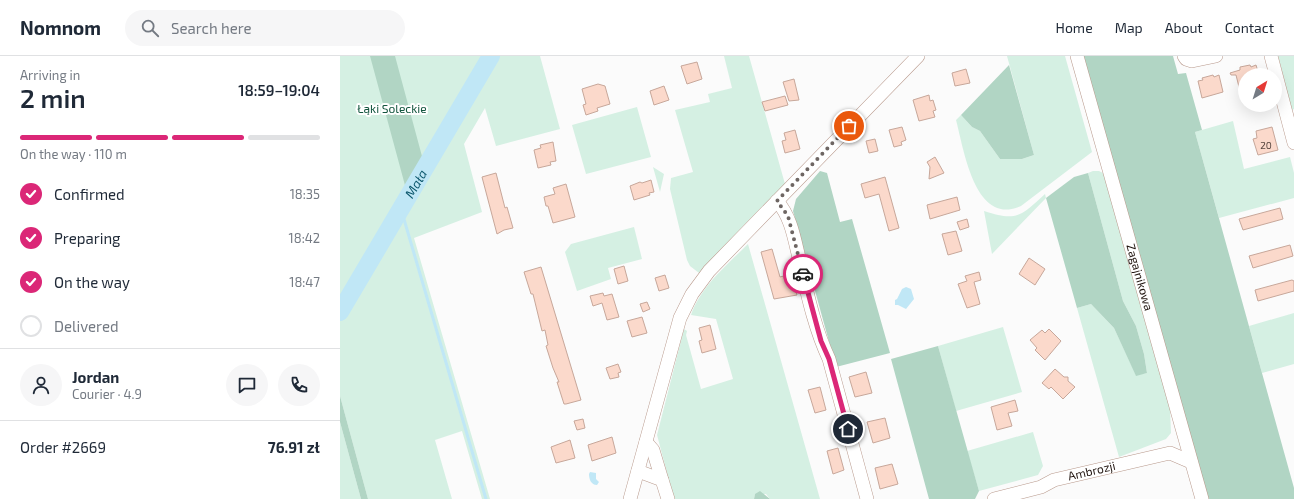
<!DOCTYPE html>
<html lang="en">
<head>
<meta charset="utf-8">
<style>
	body { margin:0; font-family:"Exo 2",sans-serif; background:#f6f6f7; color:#1f2937; height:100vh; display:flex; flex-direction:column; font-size:15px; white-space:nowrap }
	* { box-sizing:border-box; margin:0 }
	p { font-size:13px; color:#747a83 }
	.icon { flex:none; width:22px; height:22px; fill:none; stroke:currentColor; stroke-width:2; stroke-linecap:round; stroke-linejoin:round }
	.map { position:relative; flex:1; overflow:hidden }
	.side { display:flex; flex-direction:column; background:#fff; width:340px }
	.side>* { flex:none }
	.needle { width:26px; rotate:38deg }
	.controls { position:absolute; left:898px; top:12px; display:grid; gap:8px }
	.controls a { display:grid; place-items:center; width:44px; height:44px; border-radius:50%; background:#fff; box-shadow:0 4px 16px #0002; font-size:20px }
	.pin { position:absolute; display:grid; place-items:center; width:34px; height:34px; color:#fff; margin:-17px; border:2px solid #fff; border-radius:50%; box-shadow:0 1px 4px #0007 }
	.courier { position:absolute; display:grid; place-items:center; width:40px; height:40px; margin:-20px; border:3px solid #db2777; border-radius:50%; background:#fff; color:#222; box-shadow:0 1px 5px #0007 }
	.head em { font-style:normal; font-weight:600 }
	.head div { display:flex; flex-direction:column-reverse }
	.head { display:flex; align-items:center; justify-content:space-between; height:68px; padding:0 20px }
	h1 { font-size:26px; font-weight:600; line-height:30px }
	.bar { display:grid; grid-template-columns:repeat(4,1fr); gap:6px 4px; align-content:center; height:48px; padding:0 20px }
	.bar i { height:5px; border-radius:3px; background:#e0e1e3 }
	.bar .active { background:#db2777 }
	.bar p { grid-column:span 4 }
	.line { display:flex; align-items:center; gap:10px; padding:0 20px; border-top:1px solid #e0e1e3 }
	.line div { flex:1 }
	.round { display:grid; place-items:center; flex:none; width:42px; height:42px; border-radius:21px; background:#f6f6f7 }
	ol { padding:0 20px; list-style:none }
	li { display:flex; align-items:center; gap:12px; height:44px }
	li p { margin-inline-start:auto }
	li .icon { padding:4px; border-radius:50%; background:#db2777; color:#fff; stroke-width:4 }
	li:last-child { color:#747a83 }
	li i { width:22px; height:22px; border:2px solid #e0e1e3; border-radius:50% }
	header { display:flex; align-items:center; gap:24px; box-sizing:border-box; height:56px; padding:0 20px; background:#fff; border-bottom:1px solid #e0e1e3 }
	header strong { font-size:19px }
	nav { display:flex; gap:22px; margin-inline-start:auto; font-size:14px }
	.search { width:280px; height:36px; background:#f6f6f7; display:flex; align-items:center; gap:10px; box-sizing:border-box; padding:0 14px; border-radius:22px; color:#747a83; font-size:15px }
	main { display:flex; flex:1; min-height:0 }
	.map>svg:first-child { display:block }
	.green { fill:#d5f0e3 }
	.forest { fill:#b1d5c4 }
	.water { fill:#c0e7f6 }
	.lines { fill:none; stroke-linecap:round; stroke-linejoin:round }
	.stream { stroke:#c0e7f6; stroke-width:3 }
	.river { stroke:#c0e7f6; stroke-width:18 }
	.building { fill:#fbd9cb; stroke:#c7a79a }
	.minor-casing { stroke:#b99a8d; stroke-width:14 }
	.minor { stroke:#fff; stroke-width:13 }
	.done { stroke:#6e6663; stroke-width:4; stroke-dasharray:0 7.2 }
	.route { stroke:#db2777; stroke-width:5 }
	.labels { text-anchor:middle; stroke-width:4; stroke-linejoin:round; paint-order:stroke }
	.number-label { font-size:10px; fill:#584740 }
	.park-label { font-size:12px; fill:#13553e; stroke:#fff }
	.street-label { font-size:12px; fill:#221611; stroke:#fff }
	.water-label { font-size:13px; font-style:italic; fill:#0d586e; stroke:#fff }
</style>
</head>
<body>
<header>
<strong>Nomnom</strong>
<div class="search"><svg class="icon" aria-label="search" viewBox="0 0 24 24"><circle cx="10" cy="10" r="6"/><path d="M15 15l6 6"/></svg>Search here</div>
<nav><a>Home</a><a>Map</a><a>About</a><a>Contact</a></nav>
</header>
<main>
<section class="side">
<div class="head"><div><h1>2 min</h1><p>Arriving in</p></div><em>18:59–19:04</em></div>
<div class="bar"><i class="active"></i><i class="active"></i><i class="active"></i><i></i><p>On the way · 110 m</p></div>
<ol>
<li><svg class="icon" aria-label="check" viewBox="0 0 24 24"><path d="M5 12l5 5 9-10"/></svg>Confirmed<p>18:35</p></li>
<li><svg class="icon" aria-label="check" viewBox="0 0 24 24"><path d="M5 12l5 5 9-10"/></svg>Preparing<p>18:42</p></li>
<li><svg class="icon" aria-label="check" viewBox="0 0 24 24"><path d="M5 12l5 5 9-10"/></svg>On the way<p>18:47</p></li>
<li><i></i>Delivered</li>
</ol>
<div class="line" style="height:72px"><a class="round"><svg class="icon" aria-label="person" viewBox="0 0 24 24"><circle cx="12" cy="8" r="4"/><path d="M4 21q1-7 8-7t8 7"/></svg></a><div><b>Jordan</b><p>Courier · 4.9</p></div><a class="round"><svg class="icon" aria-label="chat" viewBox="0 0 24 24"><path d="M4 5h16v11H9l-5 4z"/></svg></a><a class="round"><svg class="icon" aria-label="phone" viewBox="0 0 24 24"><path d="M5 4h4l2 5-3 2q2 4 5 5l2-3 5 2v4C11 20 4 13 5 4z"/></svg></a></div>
<div class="line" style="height:52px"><div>Order #2669</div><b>76.91 zł</b></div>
</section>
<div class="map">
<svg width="954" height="443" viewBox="0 0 954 443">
	<rect width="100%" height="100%" fill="#fbfbfb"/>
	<!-- green -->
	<path class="green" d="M 0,0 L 200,0 L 220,73 L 156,90 L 145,52 L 124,88 L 142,156 L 74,182 L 150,443 L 142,443 L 122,375 L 95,384 L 112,443 L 28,443 L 0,340 Z
		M 384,0 L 409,0 L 445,128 L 405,168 L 359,217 L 350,210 L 347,204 L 330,133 L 331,122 L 353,116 L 335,54 L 370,46 L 368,38 L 392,32 Z
		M 667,0 L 725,0 L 752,96 L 681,150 C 635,171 624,94 616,64 L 621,59 L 632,71 L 640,75 L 660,103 L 682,103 L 694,99 Z
		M 938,0 L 954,0 L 954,53 L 952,54 Z
		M 297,51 L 311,101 L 246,118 L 232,69 Z
		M 893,65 L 904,113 L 950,101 L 954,117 L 954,142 L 879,162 L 855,76 Z
		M 313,111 L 324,118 L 320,136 Z
		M 753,115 L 759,115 L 765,118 L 830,352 L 831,377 L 826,383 L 779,401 L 737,252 L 751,248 L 774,272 L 796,319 L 807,317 L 804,298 L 796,270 L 783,245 L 748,117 Z
		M 705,138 L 706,142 L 652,198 L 644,155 C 677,166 681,160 705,138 Z
		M 294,171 L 302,203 L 268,212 L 271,223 L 237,235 L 225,196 L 231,188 Z
		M 408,188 L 480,443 L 430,443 L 426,438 L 415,438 L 414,443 L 334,443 L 317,379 L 344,273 L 347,275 L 346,279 L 361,333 L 393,323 L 376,263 L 351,259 C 361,230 387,209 408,188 Z
		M 954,257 L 954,308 L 922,317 L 909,270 Z
		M 663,271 L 682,336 L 616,355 L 598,290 Z
		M 0,366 L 21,443 L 0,443 Z
		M 693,376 L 703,410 L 698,419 L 639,435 L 627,395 Z"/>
	<!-- forest -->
	<path class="forest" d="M 30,0 L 55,0 L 83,104 L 66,133 Z
		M 743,0 L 833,0 L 838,18 L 846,17 L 862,74 L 855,76 L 954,432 L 954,443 L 868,443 Z
		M 669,9 L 694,99 L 682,103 L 660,103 L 640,75 L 632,71 L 621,59 Z
		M 480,115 L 487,117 L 500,166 L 512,163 L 550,297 L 496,311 L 453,155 L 456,143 Z
		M 748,117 L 783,245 L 796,270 L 804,298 L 807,317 L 796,320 L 774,272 L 751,248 L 737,252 L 706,142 L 734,121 Z
		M 598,290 L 639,435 L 635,443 L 589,443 L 551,303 Z
		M 0,340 L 28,443 L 21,443 L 0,366 Z
		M 420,435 L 430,443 L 414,443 L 415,438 Z"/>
	<!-- water -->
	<path class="water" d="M 566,231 L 571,233 L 574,243 L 566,253 L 558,249 L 555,249 L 555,244 L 557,243 L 562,233 Z
		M 250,416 L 256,417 L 256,423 L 259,426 L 257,429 C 251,429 249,423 249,418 Z"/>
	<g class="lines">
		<!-- stream -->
		<path class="stream" d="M 61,153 L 146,443"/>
		<!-- river -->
		<path class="river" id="s1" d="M 0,256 L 151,0"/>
	</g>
	<!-- building -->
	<path class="building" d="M 357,6 L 362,23 L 347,28 L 341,10 Z
		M 910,9 L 911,11 L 916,9 L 919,19 L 905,19 L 905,42 L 902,43 L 896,19 L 891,19 L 890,17 L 900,14 L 900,11 Z
		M 626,13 L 630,27 L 615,30 L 612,17 Z
		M 873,19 L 874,21 L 879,19 L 883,36 L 862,42 L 858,25 L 863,24 L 862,22 Z
		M 454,23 L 459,44 L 449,45 L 443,26 Z
		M 258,28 L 265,30 L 270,48 L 257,52 L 258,55 L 246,59 L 243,49 L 246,48 L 242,33 Z
		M 324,30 L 329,44 L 314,49 L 310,35 Z
		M 589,39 L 590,45 L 593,44 L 596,54 L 593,55 L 595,61 L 579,65 L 573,44 Z
		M 445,40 L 448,49 L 425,55 L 422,46 Z
		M 562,71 L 566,84 L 561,86 L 562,89 L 554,91 L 549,74 Z
		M 932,71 L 938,94 L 918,99 L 913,83 L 917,82 L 916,75 Z
		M 455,74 L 460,93 L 445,97 L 442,85 L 446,84 L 444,77 Z
		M 535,83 L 538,95 L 529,97 L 526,85 Z
		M 213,86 L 216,105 L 210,106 L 211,109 L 198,112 L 194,94 L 201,92 L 200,89 Z
		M 595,101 L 604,117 L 589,123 L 590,111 L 587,106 Z
		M 156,117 L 165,152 L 167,151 L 173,172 L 164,174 L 157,178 L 142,121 Z
		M 545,121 L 559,172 L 549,175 L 539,138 L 525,142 L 521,128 Z
		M 311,124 L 314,136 L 309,137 L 310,139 L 294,144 L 290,130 L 300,126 L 302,127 Z
		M 226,128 L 235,161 L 213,167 L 208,150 L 206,150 L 204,141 L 215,138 L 213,132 Z
		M 617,141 L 620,154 L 590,163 L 587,149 Z
		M 940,152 L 943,163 L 903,174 L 899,163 Z
		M 627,163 L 629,171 L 620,174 L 617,166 Z
		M 616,175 L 622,195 L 608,199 L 602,178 Z
		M 950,189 L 953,200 L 913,212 L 909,200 Z
		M 432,193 L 440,221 L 451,218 L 457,239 L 434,243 L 421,196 Z
		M 689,202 L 705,213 L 695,229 L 679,218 Z
		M 284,210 L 288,225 L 278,228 L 274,213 Z
		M 201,211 L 241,344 L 226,348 L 224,348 L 217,326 L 219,326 L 213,312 L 206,290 L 208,289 L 205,274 L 202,275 L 193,238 L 191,238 L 184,216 Z
		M 639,216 L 641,224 L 634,226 L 640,248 L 627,252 L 618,228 L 627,225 L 625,220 Z
		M 325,219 L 329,232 L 319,235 L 315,222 Z
		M 952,224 L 954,225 L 954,235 L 918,245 L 915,234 Z
		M 263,237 L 264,240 L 272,238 L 279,261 L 267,264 L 262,247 L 253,250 L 250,240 Z
		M 307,246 L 310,253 L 303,256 L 300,248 Z
		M 302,261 L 307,277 L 292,281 L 287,265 Z
		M 370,269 L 376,293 L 362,297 L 359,285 L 362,284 L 359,272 Z
		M 709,273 L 721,285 L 705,304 L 695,294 L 697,292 L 690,284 L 702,274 L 705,277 Z
		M 278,308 L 281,316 L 278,317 L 279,321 L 270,323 L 266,312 Z
		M 715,313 L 724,321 L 728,321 L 728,325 L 735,331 L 723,343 L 711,331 L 709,333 L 702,327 Z
		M 526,316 L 532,337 L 515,341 L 509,321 Z
		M 480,331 L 486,354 L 475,357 L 468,334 Z
		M 675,344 L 678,355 L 668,357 L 672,370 L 657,374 L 651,351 Z
		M 545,362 L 550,382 L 533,387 L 527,366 Z
		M 243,363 L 245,372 L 237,374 L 234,365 Z
		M 272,381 L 276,397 L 252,405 L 248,389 Z
		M 230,384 L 235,402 L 216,407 L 211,391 Z
		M 498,392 L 504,414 L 493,418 L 487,395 Z
		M 552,408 L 558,428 L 540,433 L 535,412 Z"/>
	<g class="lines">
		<defs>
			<g id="minor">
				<path id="s2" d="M 737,0 L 862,443"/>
				<path d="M 844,0 L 846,3 L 852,5 L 876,0"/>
				<path d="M 931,0 L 954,87"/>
				<path d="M 437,145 C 451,161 454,181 459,202 C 467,236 474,271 489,303 L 527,443"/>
				<path d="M 306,386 L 313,394 L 322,424"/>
				<path d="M 298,415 L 322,424 L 328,443"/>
				<path d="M 290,443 L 340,262 L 352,238 L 369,215 L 578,0"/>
				<path id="s3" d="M 654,443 L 701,431 L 714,424 L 830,397 L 851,406"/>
			</g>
		</defs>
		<!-- minor casing -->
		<use href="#minor" class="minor-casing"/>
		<!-- minor -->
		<use href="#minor" class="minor"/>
	</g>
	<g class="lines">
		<!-- done -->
		<path class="done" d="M 463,218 L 448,160 L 437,145 L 509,70"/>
		<!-- route -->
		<path class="route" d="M 463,218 L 481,285 L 489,303 L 508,373"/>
	</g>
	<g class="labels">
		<!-- number labels -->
		<g class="number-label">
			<text x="926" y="93">20</text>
		</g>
		<!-- park labels -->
		<g class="park-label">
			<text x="52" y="57">Łąki Soleckie</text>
		</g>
		<!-- street labels -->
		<g class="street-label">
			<text dy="4" stroke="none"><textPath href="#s2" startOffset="230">Zagajnikowa</textPath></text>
			<text dy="4" stroke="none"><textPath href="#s3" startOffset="102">Ambrozji</textPath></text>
		</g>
		<!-- water labels -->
		<g class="water-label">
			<text dy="5" stroke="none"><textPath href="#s1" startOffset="149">Mała</textPath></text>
		</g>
	</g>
</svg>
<div class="controls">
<a><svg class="needle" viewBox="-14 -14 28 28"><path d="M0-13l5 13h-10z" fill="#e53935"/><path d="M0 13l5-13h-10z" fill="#747a83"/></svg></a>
</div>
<div class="pin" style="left:509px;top:70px;background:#ea580c"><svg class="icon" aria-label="bag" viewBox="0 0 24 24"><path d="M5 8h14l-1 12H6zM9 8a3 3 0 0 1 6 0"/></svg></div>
<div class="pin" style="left:508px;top:373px;background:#1f2937"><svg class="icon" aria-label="home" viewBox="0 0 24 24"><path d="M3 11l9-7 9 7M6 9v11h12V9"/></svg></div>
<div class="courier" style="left:463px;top:218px"><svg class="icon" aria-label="car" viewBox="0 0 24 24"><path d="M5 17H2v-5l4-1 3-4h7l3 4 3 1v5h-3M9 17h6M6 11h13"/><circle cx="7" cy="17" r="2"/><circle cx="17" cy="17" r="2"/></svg></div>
</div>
</main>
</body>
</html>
